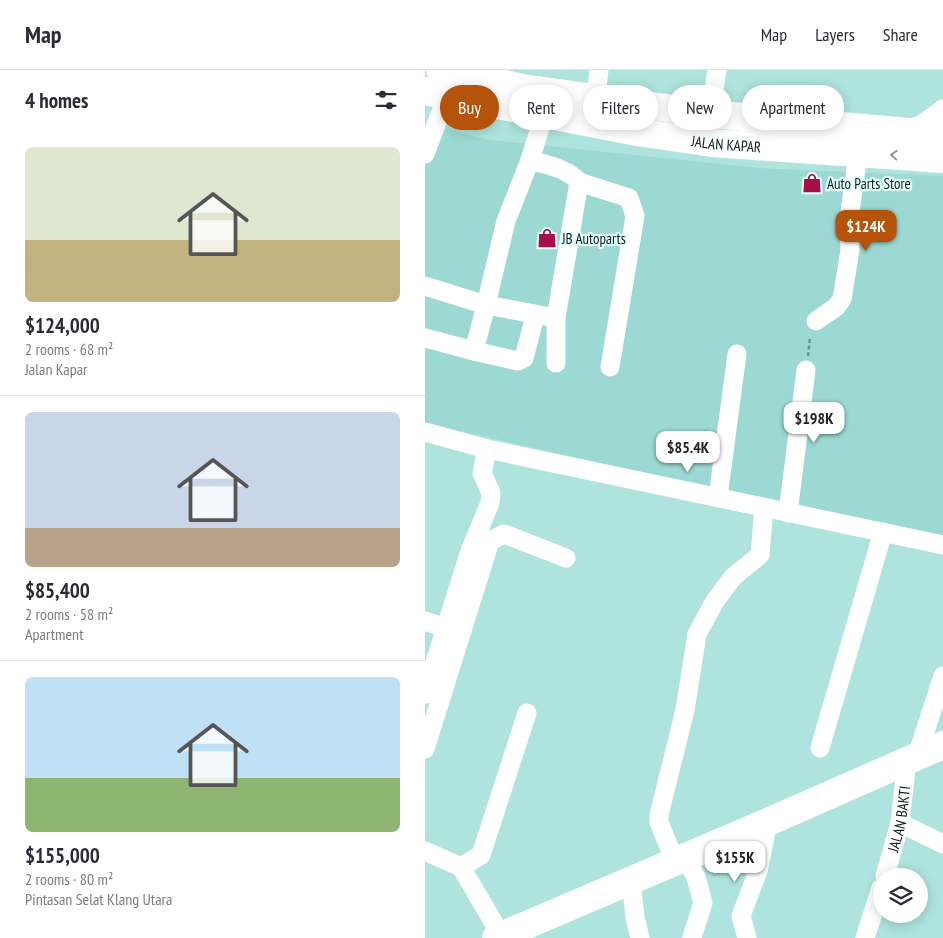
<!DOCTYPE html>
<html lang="en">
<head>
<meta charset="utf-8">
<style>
  body { margin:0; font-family:"PT Sans Narrow",sans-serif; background:#f2f2f3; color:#2b2b33; height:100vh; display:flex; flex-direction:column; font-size:19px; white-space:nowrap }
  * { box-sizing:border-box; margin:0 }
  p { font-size:16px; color:#7c7c81 }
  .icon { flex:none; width:28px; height:28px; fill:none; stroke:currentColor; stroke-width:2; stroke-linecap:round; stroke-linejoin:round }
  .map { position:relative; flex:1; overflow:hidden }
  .sheet { display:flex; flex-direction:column; background:#fff; width:425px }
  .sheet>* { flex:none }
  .hud { position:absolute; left:15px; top:15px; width:428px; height:45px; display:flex; gap:10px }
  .controls { position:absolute; left:448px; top:798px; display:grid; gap:10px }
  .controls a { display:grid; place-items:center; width:55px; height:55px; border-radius:50%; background:#fff; box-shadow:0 2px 12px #0003; font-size:25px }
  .price { position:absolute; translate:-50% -42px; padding:0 11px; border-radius:10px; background:#fff; color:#222; font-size:16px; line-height:32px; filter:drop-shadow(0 1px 2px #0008) }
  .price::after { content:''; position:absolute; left:50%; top:30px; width:15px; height:11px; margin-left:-8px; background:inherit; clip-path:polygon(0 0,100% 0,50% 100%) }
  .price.selected { background:#b45309; color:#fff }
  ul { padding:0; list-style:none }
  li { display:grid; align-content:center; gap:10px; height:265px; padding:0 25px }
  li+li { border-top:1px solid #e1e1e2 }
  li span { display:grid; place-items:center; height:155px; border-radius:8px; color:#555 }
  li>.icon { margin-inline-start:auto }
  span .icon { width:90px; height:90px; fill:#fffc; stroke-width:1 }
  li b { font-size:21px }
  h2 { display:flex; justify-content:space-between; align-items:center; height:60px; padding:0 25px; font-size:21px }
  .tag { padding:0 18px; border-radius:22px; background:#fff; box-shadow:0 2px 12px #0003; font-size:18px; line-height:45px }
  .tag.selected { background:#b45309; color:#fff }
  header { display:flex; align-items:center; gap:30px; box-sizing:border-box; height:70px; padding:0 25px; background:#fff; border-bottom:1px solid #e1e1e2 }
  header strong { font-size:24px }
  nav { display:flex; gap:28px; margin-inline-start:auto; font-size:18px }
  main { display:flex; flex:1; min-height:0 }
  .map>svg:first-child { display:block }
</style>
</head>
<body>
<header>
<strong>Map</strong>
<nav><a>Map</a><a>Layers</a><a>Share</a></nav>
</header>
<main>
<section class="sheet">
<h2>4 homes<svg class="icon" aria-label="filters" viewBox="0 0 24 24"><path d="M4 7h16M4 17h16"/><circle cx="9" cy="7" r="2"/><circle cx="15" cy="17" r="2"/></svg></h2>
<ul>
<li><span style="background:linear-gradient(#dfe7d0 60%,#c2b280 0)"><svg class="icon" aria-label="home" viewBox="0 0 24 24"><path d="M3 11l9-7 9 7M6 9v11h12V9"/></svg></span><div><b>$124,000</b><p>2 rooms · 68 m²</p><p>Jalan Kapar</p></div></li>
<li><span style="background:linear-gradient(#c9d6e8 75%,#b9a48a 0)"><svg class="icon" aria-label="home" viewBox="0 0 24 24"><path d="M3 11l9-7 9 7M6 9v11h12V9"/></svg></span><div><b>$85,400</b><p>2 rooms · 58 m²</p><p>Apartment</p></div></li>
<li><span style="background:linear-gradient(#bfe0f5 65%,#8fb573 0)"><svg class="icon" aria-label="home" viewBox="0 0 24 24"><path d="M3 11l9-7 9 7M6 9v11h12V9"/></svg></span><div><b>$155,000</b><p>2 rooms · 80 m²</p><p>Pintasan Selat Klang Utara</p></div></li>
</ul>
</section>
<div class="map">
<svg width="518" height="868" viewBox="0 0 518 868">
  <rect width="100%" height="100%" fill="#afe4de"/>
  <polygon fill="#9bd9d2" points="0,54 65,70 334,98 518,106 518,471 0,353"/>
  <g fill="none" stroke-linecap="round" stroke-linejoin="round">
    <polyline stroke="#6c948f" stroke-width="2.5" stroke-dasharray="4 2.5" stroke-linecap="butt" points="383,286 385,267"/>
    <g stroke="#fff" stroke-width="19">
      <polyline points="171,28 174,0"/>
      <polyline points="285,44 292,0"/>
      <polyline points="481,60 496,55 518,39"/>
      <polyline points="0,84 22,26"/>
      <polyline points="154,112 204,128 210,146 185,297"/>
      <polyline points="0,216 61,235 81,151 105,90 119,45"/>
      <polyline points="391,251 411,237 417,229 425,180 424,149 433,84"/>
      <path d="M0 268 49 281 61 235 131 248 154 112C142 98 122 95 105 90"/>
      <polyline points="49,281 93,291 99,288 110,246"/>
      <polyline points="131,293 131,248"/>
      <polyline points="0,362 62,379 518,475"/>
      <polyline points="293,427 312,284"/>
      <polyline points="363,443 381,300"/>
      <polyline points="0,551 20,558"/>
      <polyline points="0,624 45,481 65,433 66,423 57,403 62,379"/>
      <polyline points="395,678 458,462"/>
      <polyline points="0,679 65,471 79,464 141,488"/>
      <polyline points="492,686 518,606"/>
      <polyline points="475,753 518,774"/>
      <polyline points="0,781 36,797 76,865"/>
      <polyline points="260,788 271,807 278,833 267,867"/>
      <polyline points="250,792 234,752 234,745 260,640 272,564 290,531 308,507 335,485 339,437"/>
      <polyline points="36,797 56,785 102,643"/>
      <path id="s1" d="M460 806 475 753 482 690"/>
      <polyline points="206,810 210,847 215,868"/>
      <polyline points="322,868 316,846 333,801 343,752"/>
      <polyline points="440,868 456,818"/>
    </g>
    <g stroke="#fff" stroke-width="28">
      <polyline points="15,0 98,18 285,44 518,65"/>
      <path id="s2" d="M0 21 212 62 287 73 518 89"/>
      <polyline points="71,868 343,752 518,675"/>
    </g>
  </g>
  <defs><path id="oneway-chevron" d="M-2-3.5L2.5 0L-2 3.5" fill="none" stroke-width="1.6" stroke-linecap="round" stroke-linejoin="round" transform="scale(1.25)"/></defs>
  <use stroke="#919a99" href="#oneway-chevron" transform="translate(469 85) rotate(-177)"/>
  <defs>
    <symbol id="shop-bare" viewBox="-9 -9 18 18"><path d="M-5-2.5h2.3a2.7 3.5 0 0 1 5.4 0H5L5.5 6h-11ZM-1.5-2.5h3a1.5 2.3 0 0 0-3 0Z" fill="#a61048" stroke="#e5fffc" stroke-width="2.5" paint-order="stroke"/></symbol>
  </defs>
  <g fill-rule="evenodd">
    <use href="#shop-bare" x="373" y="99" width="28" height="28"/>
    <use href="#shop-bare" x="108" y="154" width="28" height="28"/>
  </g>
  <g text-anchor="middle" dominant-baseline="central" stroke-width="4.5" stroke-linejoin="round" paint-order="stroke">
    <g font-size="15" fill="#0a1f1d" stroke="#e5fffc">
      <text stroke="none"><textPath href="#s2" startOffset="306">JALAN KAPAR</textPath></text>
      <text stroke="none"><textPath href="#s1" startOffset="59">JALAN BAKTI</textPath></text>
    </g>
    <g font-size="15" fill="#0a1f1d" stroke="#e5fffc" text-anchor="start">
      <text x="402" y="113">Auto Parts Store</text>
      <text x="137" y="168">JB Autoparts</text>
    </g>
  </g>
</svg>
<div class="controls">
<a><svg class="icon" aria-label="layers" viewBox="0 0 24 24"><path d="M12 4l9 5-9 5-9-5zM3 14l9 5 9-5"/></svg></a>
</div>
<b class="price selected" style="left:441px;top:182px">$124K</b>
<b class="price" style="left:389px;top:374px">$198K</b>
<b class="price" style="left:263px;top:403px">$85.4K</b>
<b class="price" style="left:310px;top:813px">$155K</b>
<div class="hud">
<a class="tag selected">Buy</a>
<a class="tag">Rent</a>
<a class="tag">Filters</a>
<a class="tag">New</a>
<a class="tag">Apartment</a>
</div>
</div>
</main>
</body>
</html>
